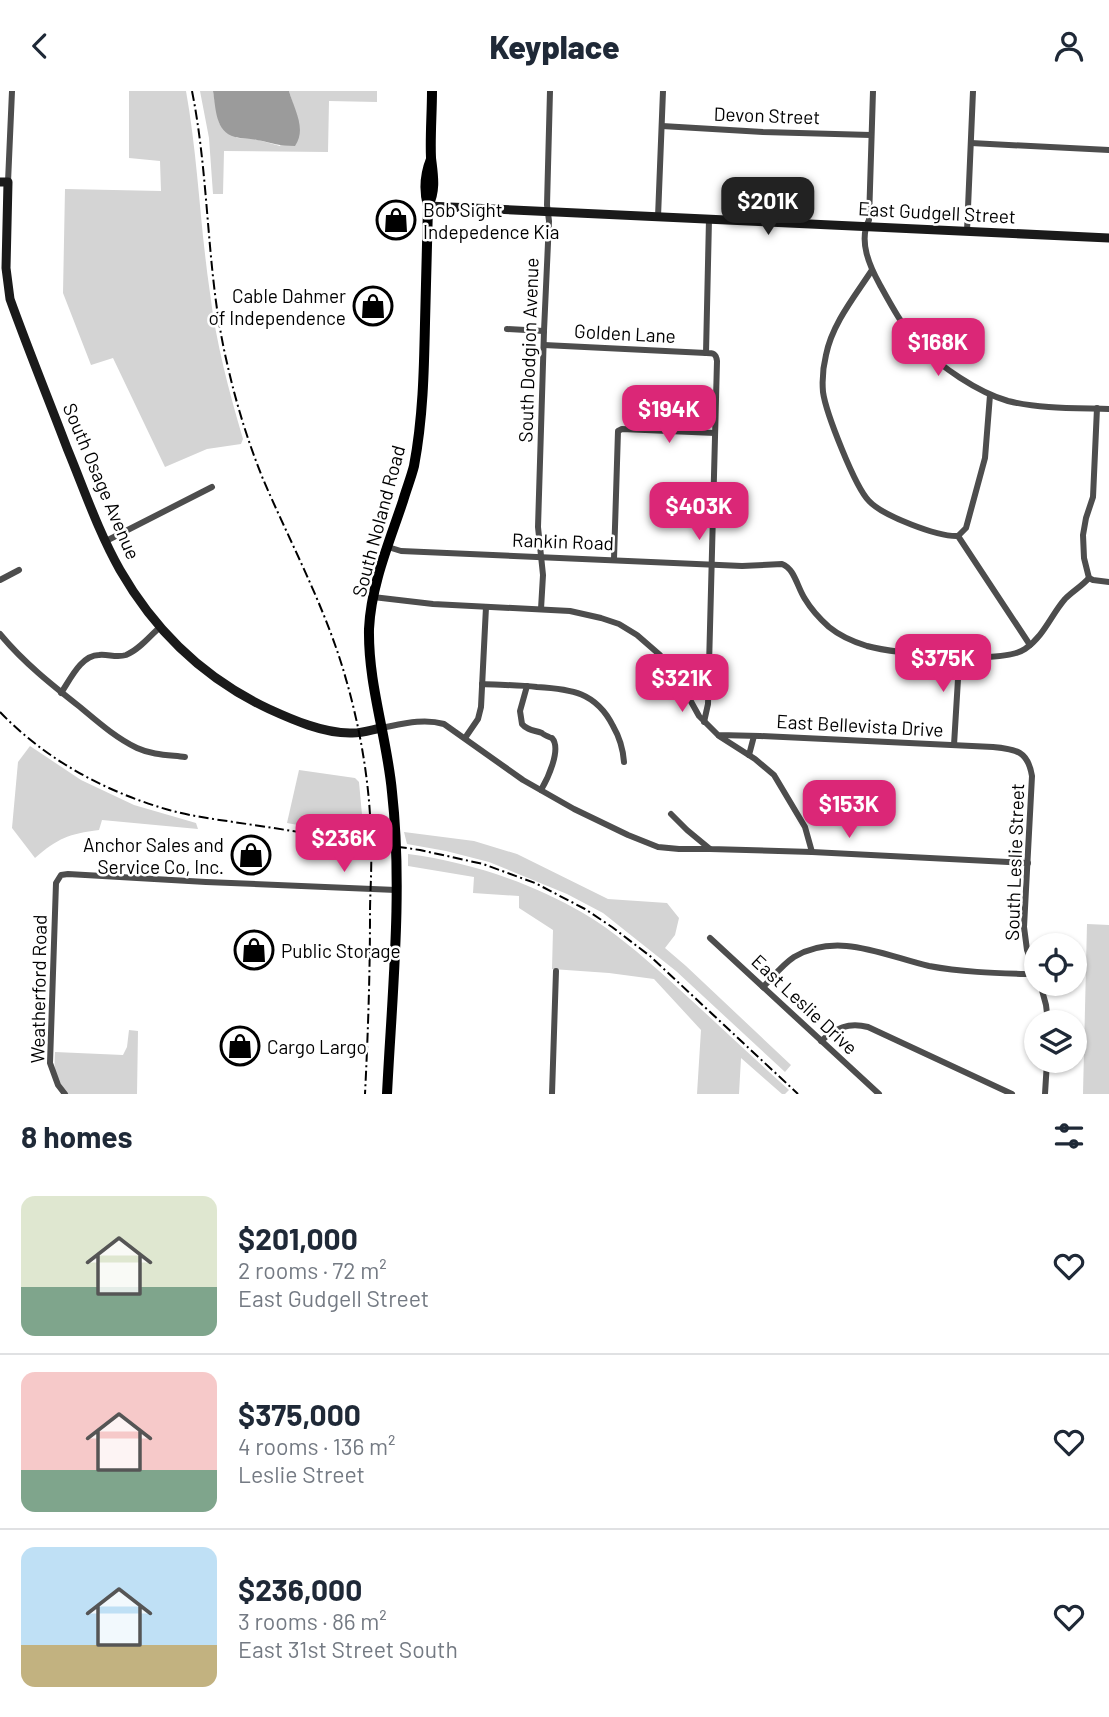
<!DOCTYPE html>
<html lang="en">
<head>
<meta charset="utf-8">
<style>
  body { margin:0; font-family:Barlow,sans-serif; background:#f6f6f7; color:#1f2937; height:100vh; display:flex; flex-direction:column; font-size:26px; white-space:nowrap }
  * { box-sizing:border-box; margin:0 }
  p { font-size:23px; color:#747a83 }
  .icon { flex:none; width:38px; height:38px; fill:none; stroke:currentColor; stroke-width:2; stroke-linecap:round; stroke-linejoin:round }
  .map { position:relative; height:1003px; overflow:hidden }
  .sheet { display:flex; flex-direction:column; background:#fff; flex:1 }
  .sheet>* { flex:none }
  .fabs { position:absolute; left:1024px; top:842px; display:grid; gap:14px }
  .fabs a { display:grid; place-items:center; width:63px; height:63px; border-radius:50%; background:#fff; box-shadow:0 2px 5px #0004; font-size:35px }
  .price { position:absolute; translate:-50% -60px; padding:0 16px; border-radius:14px; background:#db2777; color:#fff; font-size:23px; line-height:46px; filter:drop-shadow(0 2px 4px #0008) }
  .price::after { content:''; position:absolute; left:50%; top:42px; width:21px; height:16px; margin-left:-10px; background:inherit; clip-path:polygon(0 0,100% 0,50% 100%) }
  .price.active { background:#222; color:#fff }
  ul { padding:0; list-style:none }
  li { display:flex; align-items:center; gap:21px; height:175px; padding:0 21px }
  li+li { border-top:2px solid #e0e1e3 }
  li span { display:grid; place-items:center; flex:none; width:196px; height:140px; border-radius:14px; color:#555 }
  li>.icon { margin-inline-start:auto }
  span .icon { width:84px; height:84px; fill:#fffc; stroke-width:1 }
  li b { font-size:30px }
  h2 { display:flex; justify-content:space-between; align-items:center; height:84px; padding:0 21px; font-size:30px }
  header { display:flex; justify-content:space-between; align-items:center; height:91px; padding:0 21px; background:#fff; font-size:32px; font-weight:800 }
  .map>svg:first-child { display:block }
</style>
</head>
<body>
<header><svg class="icon" aria-label="back" viewBox="0 0 24 24"><path d="M15 5l-7 7 7 7"/></svg>Keyplace<svg class="icon" aria-label="person" viewBox="0 0 24 24"><circle cx="12" cy="8" r="4"/><path d="M4 21q1-7 8-7t8 7"/></svg></header>
<div class="map">
<svg width="1109" height="1003" viewBox="0 0 1109 1003">
  <rect width="100%" height="100%" fill="#fff"/>
  <g fill="#d4d4d4">
    <path d="M129 0H186C198 67 200 135 210 202 216 252 229 300 243 348L241 353 207 358 165 376 113 267 91 274 63 202 65 98 161 100 160 70 129 67Z"/>
    <polygon points="200,0 213,0 219,32 237,47 255,48 280,55 293,13 289,0 377,0 377,11 329,10 328,61 224,60 223,103 213,103 209,47"/>
    <path d="M30 655 81 689 134 714 196 732 198 738 102 729 99 739C69 743 58 747 35 767L12 737 18 671Z"/>
    <polygon points="299,679 355,687 359,691 364,746 287,732"/>
    <polygon points="404,741 474,750 517,763 608,808 667,812 679,827 675,844 665,857 686,875 791,974 785,981 676,880 603,822 567,803 489,771 446,760 407,753"/>
    <path d="M408 763C469 771 530 791 583 822 614 840 641 864 667 887 708 924 748 962 789 999L785 1003H782L741 967 739 1003H697L701 939 654 888 609 882 552 878 553 839 519 817V805L473 802 474 786 408 775Z"/>
    <polygon points="1087,833 1109,834 1109,1003 1083,1003"/>
    <path d="M129 939 138 940 137 1003H65C54 988 54 980 55 961L123 964 127 956Z"/>
  </g>
  <path fill="#9b9b9b" d="M213 0H289C294 18 307 38 295 55 279 55 273 52 257 49 250 47 242 48 235 46 215 41 216 17 213 0Z"/>
  <g fill="none" stroke-linecap="round" stroke-linejoin="round">
    <g stroke="#4d4d4d" stroke-width="6">
      <path d="M873 0 869 129C858 150 870 176 880 194 891 214 903 236 918 253 941 276 977 301 1008 310 1040 318 1076 317 1109 318"/>
      <polyline points="662,35 763,41 871,44"/>
      <polyline points="971,52 1109,59"/>
      <polyline points="8,91 12,0"/>
      <polyline points="658,126 663,0"/>
      <polyline points="967,140 973,0"/>
      <path d="M872 179C855 205 832 233 826 264 823 276 822 289 823 301 826 322 855 396 869 410 883 425 938 446 958 445L1030 554"/>
      <polyline points="507,238 544,240"/>
      <path d="M544 254 706 262C713 262 716 262 717 270L708 613 704 631"/>
      <polyline points="706,262 709,128"/>
      <polyline points="958,445 966,437 985,367 990,304"/>
      <polyline points="106,450 212,396"/>
      <path d="M388 456 401 460 742 475 782 473C795 478 797 496 805 508 811 518 820 528 829 536 840 545 854 551 867 555 896 563 1002 574 1025 558 1044 545 1051 524 1065 508 1073 500 1082 495 1089 487"/>
      <polyline points="614,468 618,340 622,338 715,342"/>
      <polyline points="1089,487 1084,467 1083,444 1086,427 1093,406 1097,317"/>
      <polyline points="1089,487 1093,489 1109,491"/>
      <polyline points="0,489 19,479"/>
      <path d="M373 506 433 513 570 520 601 527 619 533 637 544 660 564 679 589 699 625 718 644 760 645 993 656C1016 658 1028 660 1032 685L1024 836 1027 859 1036 883"/>
      <polyline points="541,518 543,484 538,436 544,240 549,130 547,114 550,0"/>
      <path d="M0 543C23 571 52 594 80 616 98 631 116 647 137 657 152 664 169 664 185 666"/>
      <polyline points="679,589 692,587 708,580"/>
      <path d="M482 593C500 594 518 594 537 596 571 598 596 601 613 635 620 647 623 657 624 671"/>
      <path d="M527 595 520 620 522 633C528 640 534 639 542 642 542 643 551 647 552 647 562 658 547 689 541 699"/>
      <path d="M61 602C70 589 81 564 99 564 108 563 117 567 126 564 139 559 150 545 160 536"/>
      <path d="M381 637C402 633 423 627 444 633L523 689 574 718 628 744 658 756 679 758H710"/>
      <polyline points="719,645 755,668 774,684 805,736 812,761"/>
      <polyline points="465,647 478,628 481,616 486,516"/>
      <polyline points="954,654 958,588 963,577 971,566"/>
      <polyline points="749,664 754,645"/>
      <polyline points="671,723 687,739 710,758 812,761 1028,772"/>
      <polyline points="710,847 879,1003"/>
      <polyline points="1040,892 1046,914 1048,931"/>
      <path d="M763 896C773 886 782 874 794 866 838 840 885 865 929 875 961 881 993 882 1025 883L1035 881"/>
      <path d="M821 950C836 937 848 931 868 936L1012 1003"/>
      <polyline points="65,1003 58,994 50,972 56,792 61,784 68,783 206,791 396,799"/>
      <polyline points="552,1003 556,880"/>
      <polyline points="1045,1003 1047,970"/>
    </g>
    <g stroke="#1a1a1a" stroke-width="9">
      <path d="M0 91H8L6 177 10 208C28 258 48 307 67 357 84 398 98 440 120 479 155 540 205 588 269 618 293 629 323 642 350 642 360 643 371 639 381 637"/>
      <polyline points="428,115 1109,147"/>
    </g>
    <g stroke="#000" stroke-width="10">
      <path d="M428 115C436 99 433 84 431 67 430 45 432 22 432 0"/>
      <path d="M387 1003C392 904 403 799 392 701 387 646 368 594 369 538 371 494 389 452 403 410 406 399 411 387 414 375 423 327 424 280 425 232 426 193 427 154 428 115 424 100 425 83 431 68"/>
    </g>
    <g stroke="#000" stroke-width="2" stroke-dasharray="10 3.5 2 3.5" stroke-linecap="butt">
      <path d="M192 0C210 90 206 183 227 272 236 312 248 351 263 388 290 451 323 512 343 578 360 634 371 696 371 755 372 778 370 801 370 823 370 883 368 943 365 1003"/>
      <path d="M0 621C46 669 106 701 169 719 194 726 221 729 247 733 288 739 328 746 368 752"/>
      <polyline points="378,753 420,759 483,773 535,792 585,818 612,836 650,865 798,1003"/>
    </g>
  </g>
  <defs>
    <symbol id="shop-ring" viewBox="-11 -11 22 22"><circle r="9.5" fill="#fff" stroke="#000" stroke-width="1.5"/><path d="M-5-2.5h2.3a2.7 3.5 0 0 1 5.4 0H5L5.5 6h-11ZM-1.5-2.5h3a1.5 2.3 0 0 0-3 0Z" fill="#000"/></symbol>
  </defs>
  <g fill-rule="evenodd">
    <use href="#shop-ring" x="374" y="107" width="44" height="44"/>
    <use href="#shop-ring" x="351" y="193" width="44" height="44"/>
    <use href="#shop-ring" x="229" y="742" width="44" height="44"/>
    <use href="#shop-ring" x="232" y="837" width="44" height="44"/>
    <use href="#shop-ring" x="218" y="933" width="44" height="44"/>
  </g>
  <g text-anchor="middle" dominant-baseline="central" stroke-width="5" stroke-linejoin="round" paint-order="stroke">
    <g font-size="19" fill="#000" stroke="#fff">
      <text transform="translate(767 24) rotate(2)">Devon Street</text>
      <text transform="translate(937 121) rotate(3)">East Gudgell Street</text>
      <text transform="translate(625 242) rotate(3)">Golden Lane</text>
      <text transform="translate(528 259) rotate(-88)">South Dodgion Avenue</text>
      <text transform="translate(102 390) rotate(67)">South Osage Avenue</text>
      <text transform="translate(378 430) rotate(-75)">South Noland Road</text>
      <text transform="translate(563 450) rotate(2)">Rankin Road</text>
      <text transform="translate(860 634) rotate(3)">East Bellevista Drive</text>
      <text transform="translate(1014 771) rotate(-88)">South Leslie Street</text>
      <text transform="translate(38 898) rotate(-89)">Weatherford Road</text>
      <text transform="translate(805 913) rotate(43)">East Leslie Drive</text>
    </g>
    <g font-size="19" fill="#000" stroke="#fff" text-anchor="start">
      <text x="423" y="118">Bob Sight<tspan x="423" dy="22">Indepedence Kia</tspan></text>
      <text x="346" y="204" text-anchor="end">Cable Dahmer<tspan x="346" dy="22">of Independence</tspan></text>
      <text x="224" y="753" text-anchor="end">Anchor Sales and<tspan x="224" dy="22">Service Co, Inc.</tspan></text>
      <text x="281" y="859">Public Storage</text>
      <text x="267" y="955">Cargo Largo</text>
    </g>
  </g>
</svg>
<div class="fabs">
<a><svg class="icon" aria-label="locate" viewBox="0 0 24 24"><circle cx="12" cy="12" r="6"/><path d="M12 2v4M12 18v4M2 12h4M18 12h4"/></svg></a>
<a><svg class="icon" aria-label="layers" viewBox="0 0 24 24"><path d="M12 4l9 5-9 5-9-5zM3 14l9 5 9-5"/></svg></a>
</div>
<b class="price active" style="left:768px;top:146px">$201K</b>
<b class="price" style="left:938px;top:287px">$168K</b>
<b class="price" style="left:669px;top:354px">$194K</b>
<b class="price" style="left:699px;top:451px">$403K</b>
<b class="price" style="left:943px;top:603px">$375K</b>
<b class="price" style="left:682px;top:623px">$321K</b>
<b class="price" style="left:849px;top:749px">$153K</b>
<b class="price" style="left:344px;top:783px">$236K</b>
</div>
<section class="sheet">
<h2>8 homes<svg class="icon" aria-label="filters" viewBox="0 0 24 24"><path d="M4 7h16M4 17h16"/><circle cx="9" cy="7" r="2"/><circle cx="15" cy="17" r="2"/></svg></h2>
<ul>
<li><span style="background:linear-gradient(#dfe7d0 65%,#7fa58c 0)"><svg class="icon" aria-label="home" viewBox="0 0 24 24"><path d="M3 11l9-7 9 7M6 9v11h12V9"/></svg></span><div><b>$201,000</b><p>2 rooms · 72 m²</p><p>East Gudgell Street</p></div><svg class="icon" aria-label="heart" viewBox="0 0 24 24"><path d="M12 20l-8-8c-3-5 5-10 8-4 3-6 11-1 8 4z"/></svg></li>
<li><span style="background:linear-gradient(#f6c9c9 70%,#7fa58c 0)"><svg class="icon" aria-label="home" viewBox="0 0 24 24"><path d="M3 11l9-7 9 7M6 9v11h12V9"/></svg></span><div><b>$375,000</b><p>4 rooms · 136 m²</p><p>Leslie Street</p></div><svg class="icon" aria-label="heart" viewBox="0 0 24 24"><path d="M12 20l-8-8c-3-5 5-10 8-4 3-6 11-1 8 4z"/></svg></li>
<li><span style="background:linear-gradient(#bfe0f5 70%,#c2b280 0)"><svg class="icon" aria-label="home" viewBox="0 0 24 24"><path d="M3 11l9-7 9 7M6 9v11h12V9"/></svg></span><div><b>$236,000</b><p>3 rooms · 86 m²</p><p>East 31st Street South</p></div><svg class="icon" aria-label="heart" viewBox="0 0 24 24"><path d="M12 20l-8-8c-3-5 5-10 8-4 3-6 11-1 8 4z"/></svg></li>
</ul>
</section>
</body>
</html>
